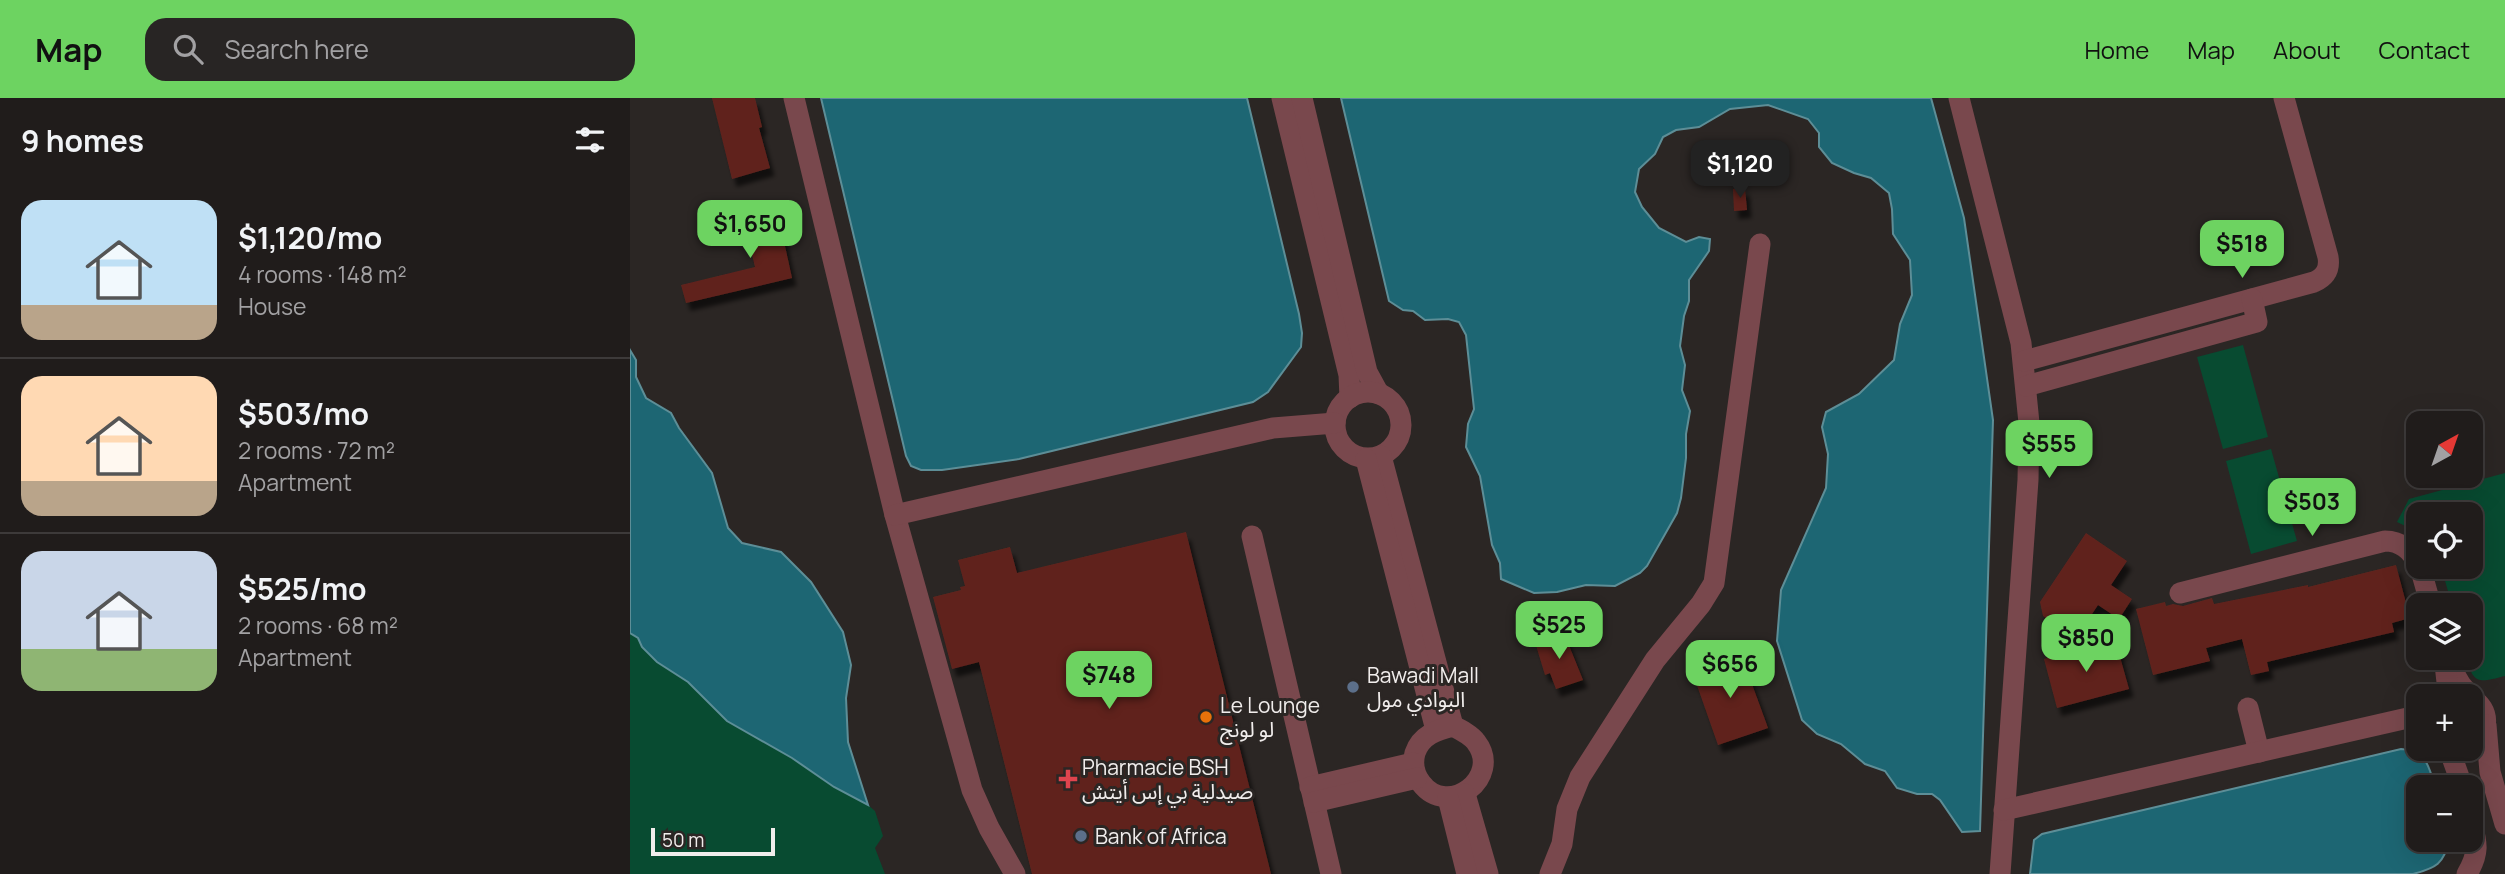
<!DOCTYPE html>
<html lang="en">
<head>
<meta charset="utf-8">
<style>
  body { margin:0; font-family:Manrope,"Noto Sans Arabic",sans-serif; background:#282524; color:#f1f3f6; height:100vh; display:flex; flex-direction:column; font-size:26px; white-space:nowrap }
  * { box-sizing:border-box; margin:0 }
  p { font-size:23px; color:#a2a1a3 }
  .icon { flex:none; width:38px; height:38px; fill:none; stroke:currentColor; stroke-width:2; stroke-linecap:round; stroke-linejoin:round }
  .map { position:relative; flex:1; overflow:hidden }
  .side { display:flex; flex-direction:column; background:#201c1b; width:630px }
  .side>* { flex:none }
  .needle { width:46px; rotate:40deg }
  .controls { position:absolute; left:1776px; top:313px; display:grid; gap:14px }
  .controls a { display:grid; place-items:center; width:77px; height:77px; border-radius:14px; background:#201c1b; box-shadow:0 7px 28px #0002,0 0 0 2px #3d3a3a; font-size:35px }
  .scale { position:absolute; left:21px; bottom:18px; width:124px; box-sizing:border-box; padding-left:7px; border:4px solid #f1edec; border-top:0; font-size:19px; line-height:24px; white-space:nowrap; color:#f1edec; -webkit-text-stroke:5px #2b2624; paint-order:stroke }
  .price { position:absolute; translate:-50% -60px; padding:0 16px; border-radius:14px; background:#6dd361; color:#111; font-size:23px; line-height:46px; filter:drop-shadow(0 2px 4px #0008) }
  .price::after { content:''; position:absolute; left:50%; top:42px; width:21px; height:16px; margin-left:-10px; background:inherit; clip-path:polygon(0 0,100% 0,50% 100%) }
  .price.on { background:#222; color:#fff }
  ul { padding:0; list-style:none }
  li { display:flex; align-items:center; gap:21px; height:175px; padding:0 21px }
  li+li { border-top:2px solid #3d3a3a }
  li span { display:grid; place-items:center; flex:none; width:196px; height:140px; border-radius:21px; color:#555 }
  li>.icon { margin-inline-start:auto }
  span .icon { width:84px; height:84px; fill:#fffc; stroke-width:1 }
  li b { font-size:30px }
  h2 { display:flex; justify-content:space-between; align-items:center; height:84px; padding:0 21px; font-size:30px }
  header { display:flex; align-items:center; gap:42px; box-sizing:border-box; height:98px; padding:0 35px; background:#6dd361; color:#111 }
  header strong { font-size:33px }
  nav { display:flex; gap:38px; margin-inline-start:auto; font-size:24px }
  .search { width:490px; height:63px; background:#282524; display:flex; align-items:center; gap:18px; box-sizing:border-box; padding:0 24px; border-radius:21px; color:#a2a1a3; font-size:26px }
  main { display:flex; flex:1; min-height:0 }
  .map>svg:first-child { display:block }
</style>
</head>
<body>
<header>
<strong>Map</strong>
<div class="search"><svg class="icon" aria-label="search" viewBox="0 0 24 24"><circle cx="10" cy="10" r="6"/><path d="M15 15l6 6"/></svg>Search here</div>
<nav><a>Home</a><a>Map</a><a>About</a><a>Contact</a></nav>
</header>
<main>
<section class="side">
<h2>9 homes<svg class="icon" aria-label="filters" viewBox="0 0 24 24"><path d="M4 7h16M4 17h16"/><circle cx="9" cy="7" r="2"/><circle cx="15" cy="17" r="2"/></svg></h2>
<ul>
<li><span style="background:linear-gradient(#bfe0f5 75%,#b9a48a 0)"><svg class="icon" aria-label="home" viewBox="0 0 24 24"><path d="M3 11l9-7 9 7M6 9v11h12V9"/></svg></span><div><b>$1,120/mo</b><p>4 rooms · 148 m²</p><p>House</p></div></li>
<li><span style="background:linear-gradient(#ffd9b3 75%,#b9a48a 0)"><svg class="icon" aria-label="home" viewBox="0 0 24 24"><path d="M3 11l9-7 9 7M6 9v11h12V9"/></svg></span><div><b>$503/mo</b><p>2 rooms · 72 m²</p><p>Apartment</p></div></li>
<li><span style="background:linear-gradient(#c9d6e8 70%,#8fb573 0)"><svg class="icon" aria-label="home" viewBox="0 0 24 24"><path d="M3 11l9-7 9 7M6 9v11h12V9"/></svg></span><div><b>$525/mo</b><p>2 rooms · 68 m²</p><p>Apartment</p></div></li>
</ul>
</section>
<div class="map">
<svg width="1875" height="776" viewBox="0 0 1875 776">
  <defs>
    <filter id="shadow"><feDropShadow dx="4.5" dy="8" stdDeviation="2" flood-color="#0009"/></filter>
  </defs>
  <rect width="100%" height="100%" fill="#2b2624"/>
  <g fill="#084b31">
    <polygon points="1613,247 1638,339 1593,351 1567,259"/>
    <polygon points="1641,351 1667,443 1621,456 1596,363"/>
    <path d="M1875 375V578C1850 584 1844 588 1836 560H1841V508L1822 507 1811 469H1841V416H1788V434L1767 424 1779 401Z"/>
    <polygon points="0,535 8,540 12,549 27,564 58,584 97,623 162,660 204,689 238,707 245,713 253,738 245,750 255,776 0,776"/>
  </g>
  <g fill="#1d6673" stroke="#5d8e97" stroke-width="2">
    <polygon points="191,0 617,0 669,216 672,235 671,249 638,294 623,304 389,361 312,372 291,372 281,368 276,358"/>
    <polygon points="711,0 1301,0 1334,120 1363,322 1350,733 1332,734 1310,702 1302,696 1287,696 1267,690 1255,673 1235,666 1211,646 1187,636 1172,622 1147,543 1151,492 1196,390 1198,356 1192,329 1196,314 1229,296 1264,262 1270,226 1282,197 1280,162 1263,136 1262,111 1259,95 1241,80 1224,75 1202,65 1189,49 1189,35 1178,21 1138,7 1100,11 1069,29 1046,32 1033,39 1025,56 1009,71 1005,94 1012,109 1029,130 1056,144 1069,139 1080,141 1079,153 1059,182 1059,203 1054,218 1050,248 1055,267 1052,292 1060,313 1056,336 1056,360 1051,400 1047,415 1017,468 1010,475 985,488 956,487 927,494 904,495 871,481 870,465 862,447 850,378 836,349 838,326 844,311 836,237 829,224 818,221 795,222 783,213 773,212 759,203"/>
    <polygon points="0,252 6,262 6,279 16,300 41,315 49,330 82,375 98,430 112,445 151,454 181,484 213,534 221,567 216,600 218,644 238,707 204,689 162,660 97,623 58,584 27,564 12,549 8,540 0,535"/>
    <path d="M1771 651C1796 652 1799 668 1805 689L1788 690V742H1819C1814 766 1806 770 1783 776H1400L1404 742 1412 736Z"/>
  </g>
  <g fill="#61241d" filter="url(#shadow)">
    <polygon points="82,0 125,0 132,29 129,30 140,70 102,81"/>
    <polygon points="1115,90 1117,112 1104,113 1103,91"/>
    <polygon points="146,107 162,180 56,205 51,187 125,169 112,115"/>
    <polygon points="556,434 641,776 402,776 349,564 322,571 303,499 331,492 330,489 335,488 328,462 380,449 387,475"/>
    <polygon points="1456,435 1497,463 1481,487 1502,501 1489,521 1468,507 1446,540 1413,518 1410,504"/>
    <polygon points="1766,467 1780,520 1762,525 1764,534 1637,564 1639,573 1621,577 1612,541 1576,550 1580,563 1523,577 1506,511 1535,504 1536,508 1543,506 1553,508 1582,500 1584,506 1678,487 1678,489"/>
    <polygon points="934,535 953,582 926,591 920,575 915,577 905,544"/>
    <polygon points="1485,541 1499,591 1427,610 1414,561"/>
    <polygon points="1111,556 1138,630 1088,647 1062,573"/>
  </g>
  <g fill="none" stroke-linecap="round" stroke-linejoin="round">
    <g stroke="#79484d" stroke-width="21">
      <polyline points="164,0 265,417 342,692 359,730 385,776"/>
      <polyline points="652,0 719,277 720,300"/>
      <polyline points="672,0 737,274 749,296"/>
      <polyline points="1329,0 1391,245 1399,325 1398,382 1370,776"/>
      <path d="M1394 263 1684 184C1695 179 1700 171 1698 159L1654 0"/>
      <polyline points="1396,288 1627,224 1622,201"/>
      <circle cx="738" cy="327" r="33"/>
      <polyline points="751,358 823,628"/>
      <polyline points="736,361 806,632"/>
      <polyline points="265,417 643,330 705,325"/>
      <polyline points="622,438 701,776"/>
      <polyline points="1790,469 1801,508"/>
      <path d="M1550 495 1755 443C1771 443 1782 453 1788 466"/>
      <polyline points="1815,560 1831,587 1840,598"/>
      <polyline points="1815,566 1818,593 1816,598"/>
      <path d="M1841 600C1860 612 1861 634 1841 646"/>
      <polyline points="1618,610 1629,654"/>
      <polyline points="1856,627 1860,674 1875,726"/>
      <path d="M823 628C831 632 841 637 846 644 873 679 818 721 791 685 784 676 782 666 785 655 791 637 807 632 823 628Z"/>
      <polyline points="1819,651 1833,690"/>
      <polyline points="680,689 783,665"/>
      <polyline points="835,696 858,776"/>
      <polyline points="818,700 837,776"/>
      <polyline points="684,704 787,680"/>
      <polyline points="1374,712 1782,619"/>
      <polyline points="920,776 932,746 937,711 950,679 1025,562 1071,506 1084,485 1130,146"/>
      <path d="M1837 776C1850 754 1847 745 1841 721"/>
    </g>
  </g>
  <g fill="#5c6f8a" stroke="#2b2624" stroke-width="2.5">
    <circle cx="723" cy="589" r="7"/>
    <circle cx="451" cy="738" r="7"/>
  </g>
  <circle fill="#e8710a" stroke="#2b2624" stroke-width="2.5" cx="576" cy="619" r="7"/>
  <path fill="#e0444e" stroke="#2b2624" stroke-width="2.5" d="M434.5 670.5h7v7h7v7h-7v7h-7v-7h-7v-7h7z"/>
  <g text-anchor="middle" dominant-baseline="central" stroke-width="6" stroke-linejoin="round" paint-order="stroke">
    <g font-size="21" fill="#f1edec" stroke="#2b2624" text-anchor="start">
      <text x="737" y="577">Bawadi Mall<tspan x="737" dy="24">البوادي مول</tspan></text>
      <text x="590" y="607">Le Lounge<tspan x="590" dy="24">لو لونج</tspan></text>
      <text x="452" y="669">Pharmacie BSH<tspan x="452" dy="24">صيدلية بي إس أيتش</tspan></text>
      <text x="465" y="738">Bank of Africa</text>
    </g>
  </g>
</svg>
<div class="controls">
<a><svg class="needle" viewBox="-14 -14 28 28"><path d="M0-13l5 13h-10z" fill="#e53935"/><path d="M0 13l5-13h-10z" fill="#a2a1a3"/></svg></a>
<a><svg class="icon" aria-label="locate" viewBox="0 0 24 24"><circle cx="12" cy="12" r="6"/><path d="M12 2v4M12 18v4M2 12h4M18 12h4"/></svg></a>
<a><svg class="icon" aria-label="layers" viewBox="0 0 24 24"><path d="M12 4l9 5-9 5-9-5zM3 14l9 5 9-5"/></svg></a>
<a>+</a>
<a>−</a>
</div>
<div class="scale">50 m</div>
<b class="price on" style="left:1110px;top:102px">$1,120</b>
<b class="price" style="left:120px;top:162px">$1,650</b>
<b class="price" style="left:1612px;top:182px">$518</b>
<b class="price" style="left:1419px;top:382px">$555</b>
<b class="price" style="left:1682px;top:440px">$503</b>
<b class="price" style="left:929px;top:563px">$525</b>
<b class="price" style="left:1456px;top:576px">$850</b>
<b class="price" style="left:1100px;top:602px">$656</b>
<b class="price" style="left:479px;top:613px">$748</b>
</div>
</main>
</body>
</html>
